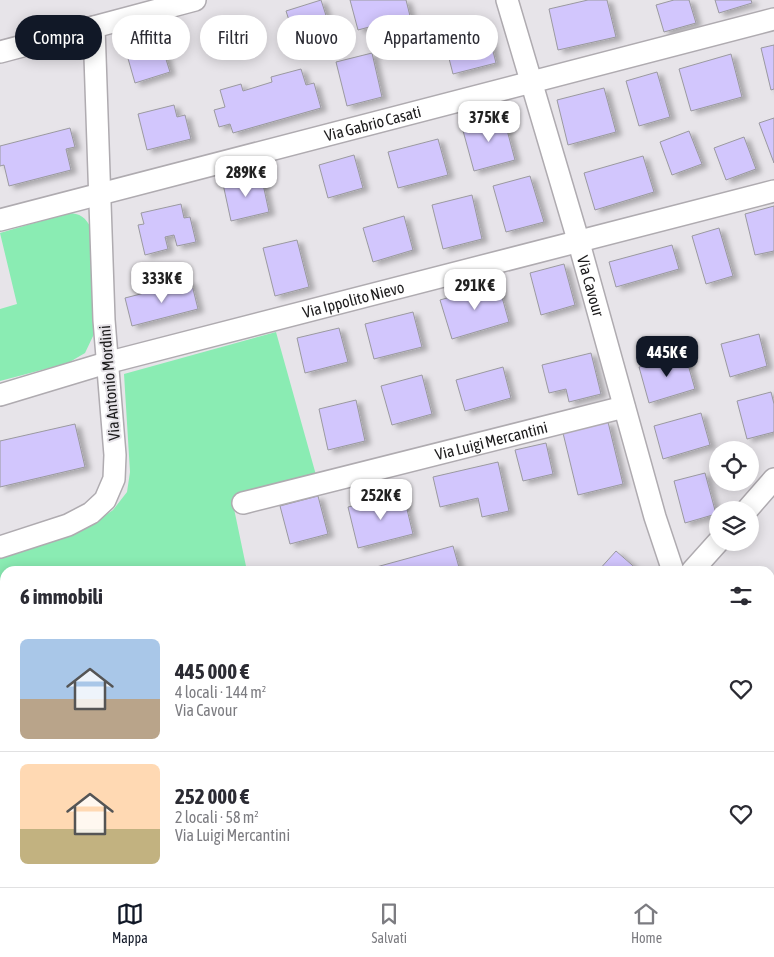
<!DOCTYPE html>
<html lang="it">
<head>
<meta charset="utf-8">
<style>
  body { margin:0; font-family:"Asap Condensed",sans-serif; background:#f7f7f7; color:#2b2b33; height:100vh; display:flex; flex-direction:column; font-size:19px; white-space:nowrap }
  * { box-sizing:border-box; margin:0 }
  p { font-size:16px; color:#7c7c81 }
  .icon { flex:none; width:28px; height:28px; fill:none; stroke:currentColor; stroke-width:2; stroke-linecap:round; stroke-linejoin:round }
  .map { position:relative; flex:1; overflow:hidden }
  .side { position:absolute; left:0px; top:566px; width:775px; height:321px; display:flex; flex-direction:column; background:#fff; border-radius:15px 15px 0 0; box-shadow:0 2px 12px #0003 }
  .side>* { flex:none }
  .top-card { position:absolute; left:15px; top:15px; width:500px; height:45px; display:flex; gap:10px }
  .controls { position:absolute; left:709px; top:441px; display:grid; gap:10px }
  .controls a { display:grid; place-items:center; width:50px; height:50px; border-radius:50%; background:#fff; box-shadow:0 2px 12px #0003; font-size:25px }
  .price { position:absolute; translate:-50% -42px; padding:0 11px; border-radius:10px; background:#fff; color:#222; font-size:16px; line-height:32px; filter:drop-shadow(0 1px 2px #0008) }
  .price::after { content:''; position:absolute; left:50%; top:30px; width:15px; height:11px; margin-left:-8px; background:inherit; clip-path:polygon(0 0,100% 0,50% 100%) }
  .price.selected { background:#111827; color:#fff }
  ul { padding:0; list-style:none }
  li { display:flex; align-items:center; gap:15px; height:125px; padding:0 20px }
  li+li { border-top:1px solid #e1e1e2 }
  li span { display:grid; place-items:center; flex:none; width:140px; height:100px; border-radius:8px; color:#555 }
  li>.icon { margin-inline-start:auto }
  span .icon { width:60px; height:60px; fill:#fffc; stroke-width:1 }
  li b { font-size:21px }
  h2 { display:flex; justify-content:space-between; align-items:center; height:60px; padding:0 20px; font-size:21px }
  .tag { padding:0 18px; border-radius:22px; background:#fff; box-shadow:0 2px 12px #0003; font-size:18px; line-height:45px }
  .tag.selected { background:#111827; color:#fff }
  .tabs { display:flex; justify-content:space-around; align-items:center; height:70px; border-top:1px solid #e1e1e2; background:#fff; font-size:14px; color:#7c7c81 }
  .tabs a { display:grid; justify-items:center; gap:2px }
  .tabs .selected { color:#111827 }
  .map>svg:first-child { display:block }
</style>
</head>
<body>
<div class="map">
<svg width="774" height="887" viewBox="0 0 774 887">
  <defs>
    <filter id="shadow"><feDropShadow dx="5.5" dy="3" stdDeviation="2.5" flood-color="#0004"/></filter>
  </defs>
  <rect width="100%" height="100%" fill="#e7e4e9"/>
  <g fill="#8aecb3">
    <path d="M68 213C80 213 86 218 91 228L94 334 85 353 68 363 0 381V309L17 304 0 233Z"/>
    <polygon points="276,332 316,475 232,499 247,571 5,571 5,625 0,620 0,556 87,528 113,510 127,492 130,472 124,374"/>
    <polygon points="230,883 318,883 319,887 234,887"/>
  </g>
  <g fill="#d2c6fd" stroke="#9a999f" filter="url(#shadow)">
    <polygon points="321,0 330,28 295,39 286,11"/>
    <polygon points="350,0 406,0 410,16 358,30"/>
    <polygon points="588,0 607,0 616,37 558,50 549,9"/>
    <polygon points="674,0 689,0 696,23 664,32 656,5"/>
    <polygon points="715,0 751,0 752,3 719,13"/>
    <polygon points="485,20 496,63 453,74 442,31"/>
    <polygon points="159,37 170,72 135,83 125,48"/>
    <polygon points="774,45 774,89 771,90 761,48"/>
    <polygon points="372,53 382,97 347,106 336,62"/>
    <polygon points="731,54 742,97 691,111 679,69"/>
    <polygon points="301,69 306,85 314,83 321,108 233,133 230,124 219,127 214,110 225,107 220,90 241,84 243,91 272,82 271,77"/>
    <polygon points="657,72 670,117 639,126 626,81"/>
    <polygon points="604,88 616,132 568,145 557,100"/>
    <polygon points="174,105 177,117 185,115 191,139 147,150 138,114"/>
    <polygon points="503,115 515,160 474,171 462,127"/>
    <polygon points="774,118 774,163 759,123"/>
    <polygon points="70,128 75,147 66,149 71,170 9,186 4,165 0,166 0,146"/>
    <polygon points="689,131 702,164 672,175 660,142"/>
    <polygon points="744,137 756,169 726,180 714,148"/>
    <polygon points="438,139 448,175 398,188 388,152"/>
    <polygon points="354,155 363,188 328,198 319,165"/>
    <polygon points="643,156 654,192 595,210 584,173"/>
    <polygon points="261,175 269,212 231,221 223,184"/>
    <polygon points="530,176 544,222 506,232 493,186"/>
    <polygon points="472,195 482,239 443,249 432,205"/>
    <polygon points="181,204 184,218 190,217 196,242 177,246 174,235 165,237 168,249 145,255 138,225 144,224 141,213"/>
    <polygon points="774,206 774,251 755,255 745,214"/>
    <polygon points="404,216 413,250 373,262 363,228"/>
    <polygon points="719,228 733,276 706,284 692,236"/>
    <polygon points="297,240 309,287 275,296 263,248"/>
    <polygon points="672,245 679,269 616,287 609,262"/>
    <polygon points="564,264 575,305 541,315 530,273"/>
    <polygon points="191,281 198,309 132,326 125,298"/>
    <polygon points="498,283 509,322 452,339 440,300"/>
    <polygon points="413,312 422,347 374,359 365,324"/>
    <polygon points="339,328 348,362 305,373 297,338"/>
    <polygon points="759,334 767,366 730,377 721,344"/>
    <polygon points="591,353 601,394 569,402 566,389 549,393 542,365"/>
    <polygon points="685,354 695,389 649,403 639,367"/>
    <polygon points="503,367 511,398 465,411 456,380"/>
    <polygon points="422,375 432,414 392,425 381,386"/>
    <polygon points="771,392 774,404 774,432 747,439 737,401"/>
    <polygon points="356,400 365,441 328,450 319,409"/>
    <polygon points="701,413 710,445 663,459 654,426"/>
    <polygon points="608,422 623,484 578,495 563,433"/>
    <polygon points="75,424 85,467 0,487 0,441"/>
    <polygon points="546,443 553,474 523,481 515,450"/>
    <polygon points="498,462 509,511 482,517 478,498 440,507 433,477"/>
    <polygon points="705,473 716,514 685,523 674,481"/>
    <polygon points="403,493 413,534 358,548 348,507"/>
    <polygon points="318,496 328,534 290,544 280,506"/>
    <polygon points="453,546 460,571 369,571 369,569"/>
    <polygon points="616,551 639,571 598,571"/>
  </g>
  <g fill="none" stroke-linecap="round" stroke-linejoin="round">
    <defs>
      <g id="minor">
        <path id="s1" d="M507 0 579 243 655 517 673 571"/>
        <polyline points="0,52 195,0"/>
        <path id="s2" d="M0 220 774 19"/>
        <path id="s3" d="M0 395 106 363 774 191"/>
        <path id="s4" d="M243 503 624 407"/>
        <polyline points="747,510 774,479"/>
        <polyline points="0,547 68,525 91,513 105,500 114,479 115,455 104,320 94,27"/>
        <polyline points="692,571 718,542"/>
        <polyline points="327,882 328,887"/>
        <polyline points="447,887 450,882"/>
      </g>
    </defs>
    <use href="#minor" stroke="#afabb0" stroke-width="24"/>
    <use href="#minor" stroke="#fff" stroke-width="21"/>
  </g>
  <g text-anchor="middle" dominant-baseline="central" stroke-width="4" stroke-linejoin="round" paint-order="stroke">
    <g font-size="16" fill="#1d1c1d" stroke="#e7e4e9">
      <text stroke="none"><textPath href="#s2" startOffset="385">Via Gabrio Casati</textPath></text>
      <text stroke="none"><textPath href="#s1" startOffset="298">Via Cavour</textPath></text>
      <text stroke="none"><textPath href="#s3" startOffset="366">Via Ippolito Nievo</textPath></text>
      <text transform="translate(109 383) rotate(-95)">Via Antonio Mordini</text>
      <text stroke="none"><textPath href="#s4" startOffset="256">Via Luigi Mercantini</textPath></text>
    </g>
  </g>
</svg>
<div class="controls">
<a><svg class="icon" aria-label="locate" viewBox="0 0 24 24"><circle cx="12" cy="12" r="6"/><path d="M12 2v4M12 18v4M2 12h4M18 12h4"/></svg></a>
<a><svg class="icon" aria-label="layers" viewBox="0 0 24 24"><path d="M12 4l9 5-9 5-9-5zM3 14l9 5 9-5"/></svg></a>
</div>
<b class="price" style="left:489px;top:143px">375K €</b>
<b class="price" style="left:246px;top:198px">289K €</b>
<b class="price" style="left:162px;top:304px">333K €</b>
<b class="price" style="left:475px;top:311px">291K €</b>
<b class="price selected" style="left:667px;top:378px">445K €</b>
<b class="price" style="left:381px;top:521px">252K €</b>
<div class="top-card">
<a class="tag selected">Compra</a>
<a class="tag">Affitta</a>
<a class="tag">Filtri</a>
<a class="tag">Nuovo</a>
<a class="tag">Appartamento</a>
</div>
<section class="side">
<h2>6 immobili<svg class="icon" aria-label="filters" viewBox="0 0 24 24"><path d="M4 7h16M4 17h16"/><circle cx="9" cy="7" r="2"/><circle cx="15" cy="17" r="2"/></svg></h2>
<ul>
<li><span style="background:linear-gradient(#a9c7e8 60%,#b9a48a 0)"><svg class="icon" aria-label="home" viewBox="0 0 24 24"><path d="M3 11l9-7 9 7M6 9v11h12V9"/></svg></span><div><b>445 000 €</b><p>4 locali · 144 m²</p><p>Via Cavour</p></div><svg class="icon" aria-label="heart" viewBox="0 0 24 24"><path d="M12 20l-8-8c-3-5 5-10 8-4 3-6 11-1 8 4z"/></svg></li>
<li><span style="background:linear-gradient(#ffd9b3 65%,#c2b280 0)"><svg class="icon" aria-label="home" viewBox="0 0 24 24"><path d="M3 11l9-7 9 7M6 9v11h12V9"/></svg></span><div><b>252 000 €</b><p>2 locali · 58 m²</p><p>Via Luigi Mercantini</p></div><svg class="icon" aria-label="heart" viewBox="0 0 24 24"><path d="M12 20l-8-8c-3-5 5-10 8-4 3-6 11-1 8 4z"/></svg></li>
</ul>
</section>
</div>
<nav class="tabs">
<a class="selected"><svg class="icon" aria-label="map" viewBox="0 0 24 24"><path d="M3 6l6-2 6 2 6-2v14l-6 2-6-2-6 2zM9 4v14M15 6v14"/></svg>Mappa</a>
<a><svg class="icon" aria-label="saved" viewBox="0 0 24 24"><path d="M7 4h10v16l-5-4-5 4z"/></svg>Salvati</a>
<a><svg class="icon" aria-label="home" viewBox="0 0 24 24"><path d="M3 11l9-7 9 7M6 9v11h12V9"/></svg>Home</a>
</nav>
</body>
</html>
